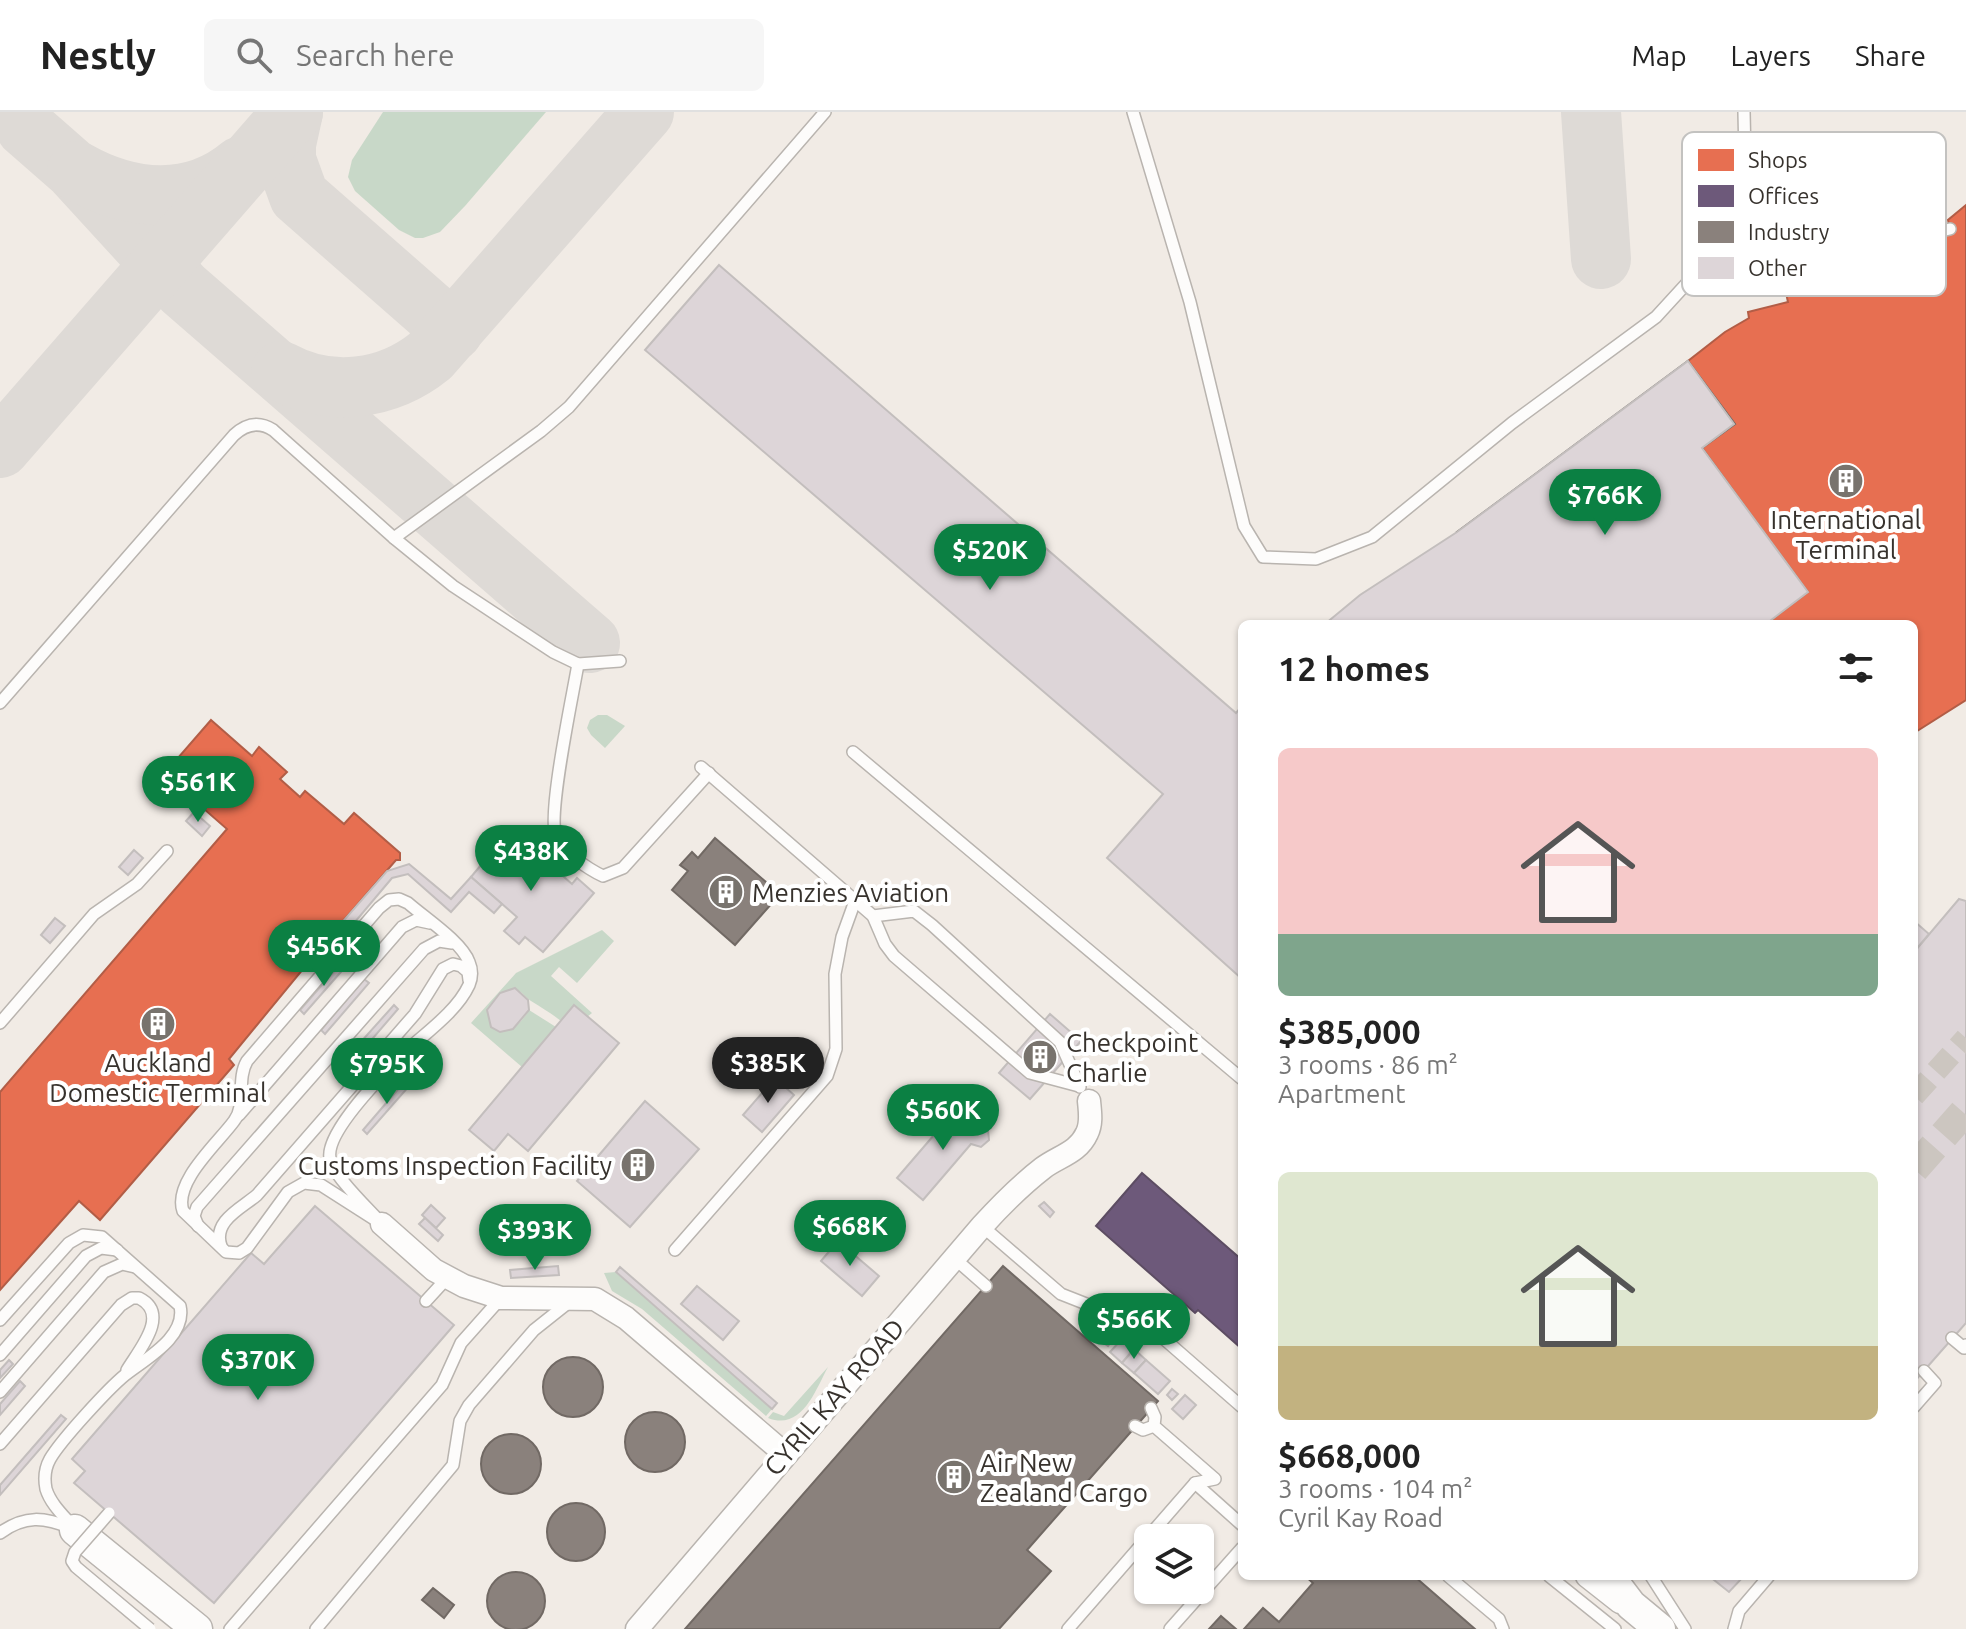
<!DOCTYPE html>
<html lang="en">
<head>
<meta charset="utf-8">
<style>
  body { margin:0; font-family:Ubuntu,sans-serif; background:#f6f6f6; color:#222; height:100vh; display:flex; flex-direction:column; font-size:30px; white-space:nowrap }
  * { box-sizing:border-box; margin:0 }
  p { font-size:26px; color:#767676 }
  .icon { flex:none; width:44px; height:44px; fill:none; stroke:currentColor; stroke-width:2; stroke-linecap:round; stroke-linejoin:round }
  .map { position:relative; flex:1; overflow:hidden }
  .side { position:absolute; left:1238px; top:508px; width:680px; height:960px; display:flex; flex-direction:column; background:#fff; border-radius:12px; box-shadow:0 2px 6px #0004 }
  .side>* { flex:none }
  .tools { position:absolute; left:1134px; top:1412px; display:grid; gap:16px }
  .tools a { display:grid; place-items:center; width:80px; height:80px; border-radius:12px; background:#fff; box-shadow:0 2px 6px #0004; font-size:40px }
  .price { position:absolute; translate:-50% -68px; padding:0 18px; border-radius:28px; background:#0b8043; color:#fff; font-size:26px; line-height:52px; filter:drop-shadow(0 2px 4px #0008) }
  .price::after { content:''; position:absolute; left:50%; top:48px; width:24px; height:18px; margin-left:-12px; background:inherit; clip-path:polygon(0 0,100% 0,50% 100%) }
  .price.active { background:#222; color:#fff }
  ul { padding:0; list-style:none }
  li { display:grid; align-content:center; gap:16px; height:424px; padding:0 40px }
  li span { display:grid; place-items:center; height:248px; border-radius:12px; color:#555 }
  li>.icon { margin-inline-start:auto }
  span .icon { width:144px; height:144px; fill:#fffc; stroke-width:1 }
  li b { font-size:34px }
  h2 { display:flex; justify-content:space-between; align-items:center; height:96px; padding:0 40px; font-size:34px }
  header { display:flex; align-items:center; gap:48px; box-sizing:border-box; height:112px; padding:0 40px; background:#fff; border-bottom:2px solid #e0e0e0 }
  header strong { font-size:38px }
  nav { display:flex; gap:44px; margin-inline-start:auto; font-size:28px }
  .search { width:560px; height:72px; background:#f6f6f6; display:flex; align-items:center; gap:20px; box-sizing:border-box; padding:0 28px; border-radius:12px; color:#767676; font-size:30px }
  .map>svg:first-child { display:block }
</style>
</head>
<body>
<header>
<strong>Nestly</strong>
<div class="search"><svg class="icon" aria-label="search" viewBox="0 0 24 24"><circle cx="10" cy="10" r="6"/><path d="M15 15l6 6"/></svg>Search here</div>
<nav><a>Map</a><a>Layers</a><a>Share</a></nav>
</header>
<div class="map">
<svg width="1966" height="1517" viewBox="0 0 1966 1517">
  <rect width="100%" height="100%" fill="#f1ebe5"/>
  <g fill="#c8d8c8">
    <polygon points="383,0 546,0 465,94 440,120 423,126 415,126 399,118 355,79 348,65 352,48"/>
    <polygon points="598,603 607,603 625,614 605,636 591,623 587,616 590,608"/>
    <path d="M602 818 614 829 577 871 559 855 551 864 592 901 587 905 574 893 561 909C551 901 542 896 531 889 525 885 522 880 515 876 464 891 499 949 529 898L556 915 522 955 471 911 516 861Z"/>
    <polygon points="616,1160 772,1297 766,1304 642,1197 612,1179 604,1161"/>
    <path d="M828 1255C815 1279 802 1319 768 1306L773 1300 784 1304Z"/>
  </g>
  <g fill="#e76f51" stroke="#b25d46" stroke-width="2">
    <polygon points="1966,93 1966,588 1914,621 1914,512 1766,512 1808,480 1702,336 1734,312 1688,249 1725,220 1749,206 1748,200 1788,190 1786,181 1869,160 1868,155 1917,130 1934,116 1950,117 1948,108"/>
    <polygon points="211,608 252,644 259,635 287,660 280,667 300,685 305,679 344,712 354,701 400,741 400,748 396,748 331,823 229,947 234,953 100,1108 79,1089 0,1178 0,980 227,717 164,662"/>
  </g>
  <polygon fill="#6d597a" stroke="#5d4d63" stroke-width="2" points="1142,1061 1242,1148 1242,1237 1198,1198 1195,1201 1096,1114"/>
  <g fill="#8a817c" stroke="#716964" stroke-width="2">
    <polygon points="1688,249 1735,312 1702,336 1750,402 1601,512 1524,512 1457,420"/>
    <polygon points="715,726 780,782 735,833 672,778 688,759 680,753 692,740 698,746"/>
    <polygon points="1003,1154 1158,1289 1027,1438 1051,1459 999,1517 685,1517"/>
    <circle cx="573" cy="1275" r="30"/>
    <circle cx="655" cy="1330" r="30"/>
    <circle cx="511" cy="1352" r="30"/>
    <circle cx="576" cy="1420" r="29"/>
    <circle cx="516" cy="1489" r="29"/>
    <polygon points="1305,1464 1414,1464 1475,1517 1244,1517 1263,1496 1279,1510 1313,1471"/>
    <polygon points="433,1476 454,1493 444,1506 422,1488"/>
    <polygon points="1221,1504 1236,1517 1209,1517"/>
  </g>
  <g fill="none" stroke-linecap="round" stroke-linejoin="round">
    <g stroke="#dedad6" stroke-width="60">
      <polyline points="16,0 26,16 74,58 183,177 590,531"/>
      <polyline points="293,0 286,32 286,48 299,84 453,219"/>
      <polyline points="1591,0 1601,147"/>
      <path d="M77 59C130 89 192 95 241 54"/>
      <path d="M281 259C330 286 388 278 430 244L644 0"/>
      <polyline points="0,336 293,0"/>
    </g>
  </g>
  <g fill="#ddd5d8" stroke="#c3bebd" stroke-width="2">
    <polygon points="719,153 1236,601 1242,594 1242,867 1107,746 1163,682 645,238"/>
    <polygon points="1688,249 1734,312 1702,336 1808,480 1766,512 1325,512 1360,483 1457,420"/>
    <polygon points="194,700 210,714 202,724 186,709"/>
    <polygon points="502,728 516,739 524,730 572,772 577,766 594,781 543,840 525,825 519,832 504,819 517,805 471,765"/>
    <polygon points="134,738 143,746 128,763 119,755"/>
    <polygon points="409,752 451,787 471,765 502,792 494,801 469,780 451,800 408,762 392,766 339,829 331,823 387,759"/>
    <polygon points="1959,787 1966,789 1966,1211 1914,1270 1914,840"/>
    <polygon points="55,806 65,814 50,831 41,823"/>
    <polygon points="1914,809 1929,822 1914,840"/>
    <polygon points="343,849 347,853 304,902 300,898"/>
    <polygon points="364,867 369,871 325,922 321,918"/>
    <polygon points="515,876 528,888 529,898 513,917 500,920 491,915 487,898 500,881"/>
    <polygon points="394,893 398,897 355,947 350,942"/>
    <polygon points="574,893 619,931 528,1039 508,1022 494,1039 469,1018"/>
    <polygon points="1050,902 1081,929 1030,987 999,961"/>
    <polygon points="775,966 794,983 762,1020 743,1003"/>
    <polygon points="406,968 411,972 367,1022 363,1018"/>
    <polygon points="645,989 699,1037 630,1115 577,1069"/>
    <polygon points="959,994 988,1018 989,1028 981,1035 971,1032 923,1088 897,1066"/>
    <polygon points="1044,1090 1054,1100 1050,1105 1039,1094"/>
    <polygon points="431,1093 445,1106 436,1116 422,1103"/>
    <polygon points="315,1094 454,1213 214,1491 74,1371 85,1359 72,1347 251,1141 264,1152"/>
    <polygon points="425,1106 443,1123 438,1129 419,1112"/>
    <polygon points="838,1129 879,1164 862,1184 821,1149"/>
    <polygon points="558,1154 559,1163 511,1166 510,1158"/>
    <polygon points="620,1155 777,1291 772,1297 616,1160"/>
    <polygon points="697,1174 739,1209 723,1228 681,1192"/>
    <polygon points="1097,1217 1112,1228 1108,1234 1093,1223"/>
    <polygon points="1122,1227 1134,1237 1122,1251 1110,1240"/>
    <polygon points="1134,1237 1146,1248 1134,1261 1122,1251"/>
    <polygon points="9,1248 13,1252 0,1266 0,1258"/>
    <polygon points="1146,1248 1170,1269 1158,1282 1134,1261"/>
    <polygon points="20,1269 25,1274 0,1303 0,1292"/>
    <polygon points="1172,1277 1178,1282 1172,1288 1167,1283"/>
    <polygon points="1185,1283 1196,1293 1183,1307 1172,1297"/>
    <polygon points="61,1303 66,1307 0,1383 0,1373"/>
    <polygon points="1709,1464 1744,1464 1729,1480"/>
  </g>
  <g fill="none" stroke-linecap="round" stroke-linejoin="round">
    <polyline stroke="#ccc6c0" stroke-width="22" stroke-dasharray="22 11" stroke-linecap="butt" points="1914,984 1966,926"/>
    <polyline stroke="#ccc6c0" stroke-width="30" stroke-dasharray="30 15" stroke-linecap="butt" points="1914,1057 1966,998"/>
    <defs>
      <g id="lane">
        <polyline points="1133,0 1190,190 1244,414 1263,445 1316,447 1372,425 1512,311 1656,205 1710,146 1726,115 1742,70 1745,45 1744,0"/>
        <polyline points="1710,146 1910,126 1950,117"/>
        <polyline points="394,426 453,474 553,540 578,552 620,549"/>
        <path d="M578 552C573 582 547 703 556 724 563 740 588 757 603 764L623 756 709 661"/>
        <path d="M0 591 234 323C246 312 259 309 273 318L394 426 541 319 569 295 825 0"/>
        <polyline points="853,640 1242,967"/>
        <polyline points="701,655 873,804 885,832 894,844 1030,961 1079,974"/>
        <path d="M399 787 408 791C425 806 462 830 469 850 472 857 472 866 469 873 457 899 427 920 406 939 388 957 325 1020 330 1046 333 1064 369 1097 382 1112L321 1073 304 1071 288 1080 247 1136 239 1141 226 1140 183 1099C173 1070 218 1031 234 1009 247 992 236 968 247 949L379 796 389 788Z"/>
        <polyline points="873,804 914,799 932,813 1060,930 1080,975"/>
        <polyline points="0,911 94,802 137,772 167,739"/>
        <polyline points="239,1003 402,815 416,808 430,811"/>
        <polyline points="198,1114 194,1104 197,1095 424,837 439,829 452,831"/>
        <polyline points="982,1114 1061,1182 1155,1219 1242,1295"/>
        <path d="M221 1134C212 1109 242 1096 257 1083L415 902 443 857 453 852 461 854 468 860 469 868"/>
        <polyline points="675,1138 827,964 836,937 835,862 842,825 855,789"/>
        <polyline points="954,1146 986,1174"/>
        <polyline points="426,1189 448,1165"/>
        <path d="M0 1208 69 1131 83 1123 102 1125 180 1194C187 1225 145 1247 125 1263 108 1277 61 1328 50 1347 45 1356 44 1367 46 1377 51 1393 65 1405 75 1417"/>
        <polyline points="1952,1226 1964,1236 1966,1233"/>
        <polyline points="0,1243 86,1144 101,1136 117,1138"/>
        <polyline points="0,1280 104,1160 122,1152 135,1155"/>
        <polyline points="1914,1295 1935,1271 1924,1259"/>
        <polyline points="1151,1296 1155,1305 1154,1314 1215,1367 1195,1371"/>
        <polyline points="1135,1314 1143,1318 1154,1314"/>
        <path d="M0 1332 121 1193 132 1186H139C171 1202 139 1238 127 1258"/>
        <path d="M0 1421C25 1403 44 1405 71 1416"/>
        <polyline points="1448,1464 1499,1507 1503,1517"/>
        <polyline points="1549,1464 1615,1517"/>
        <polyline points="1651,1464 1685,1517"/>
        <polyline points="230,1517 442,1273 461,1231 501,1186"/>
        <polyline points="316,1517 453,1353 460,1309 469,1293 534,1218 568,1191"/>
        <polyline points="1068,1517 1195,1371 1242,1413"/>
        <polyline points="1170,1517 1242,1436"/>
        <polyline points="1734,1517 1739,1499 1769,1464"/>
      </g>
      <g id="street">
        <polyline points="382,1112 434,1158 464,1174 501,1186 595,1187 626,1206 785,1342"/>
        <polyline points="1587,1464 1620,1490"/>
        <path d="M637 1517 982 1114C1001 1093 1021 1073 1043 1056 1059 1044 1078 1041 1087 1021 1092 1011 1090 1000 1089 989"/>
      </g>
      <g id="secondary">
        <polyline points="75,1418 197,1517"/>
        <polyline points="1609,1464 1631,1493 1660,1517"/>
      </g>
    </defs>
    <use href="#lane" stroke="#b9b4af" stroke-width="14"/>
    <use href="#street" stroke="#b9b4af" stroke-width="25"/>
    <use href="#secondary" stroke="#b9b4af" stroke-width="33"/>
    <use href="#lane" stroke="#fdfcfb" stroke-width="11"/>
    <use href="#street" stroke="#fdfcfb" stroke-width="22"/>
    <use href="#secondary" stroke="#fdfcfb" stroke-width="30"/>
    <defs>
      <polyline id="lane-bridge" points="109,1401 75,1440 72,1449 76,1455 150,1517"/>
    </defs>
    <use href="#lane-bridge" stroke="#b9b4af" stroke-width="14" stroke-linecap="butt"/>
    <use href="#lane-bridge" stroke="#fdfcfb" stroke-width="11"/>
  </g>
  <defs>
    <symbol id="building-disc" viewBox="-11 -11 22 22"><circle r="9.5" fill="#78736d" stroke="#fff"/><path d="M-4-6H4V6H1V3H-1V6H-4ZM-2.5-4.3h1.7v1.8h-1.7ZM.8-4.3h1.7v1.8H.8ZM-2.5-1h1.7V.8h-1.7ZM.8-1h1.7V.8H.8Z" fill="#fff"/></symbol>
  </defs>
  <g fill-rule="evenodd">
    <use href="#building-disc" x="1826" y="349" width="40" height="40"/>
    <use href="#building-disc" x="706" y="760" width="40" height="40"/>
    <use href="#building-disc" x="138" y="892" width="40" height="40"/>
    <use href="#building-disc" x="1020" y="925" width="40" height="40"/>
    <use href="#building-disc" x="618" y="1033" width="40" height="40"/>
    <use href="#building-disc" x="934" y="1345" width="40" height="40"/>
  </g>
  <g text-anchor="middle" dominant-baseline="central" stroke-width="8" stroke-linejoin="round" paint-order="stroke">
    <g font-size="26" fill="#37322d" stroke="#fff" text-anchor="start">
      <text x="1846" y="407" text-anchor="middle">International<tspan x="1846" dy="30">Terminal</tspan></text>
      <text x="752" y="780">Menzies Aviation</text>
      <text x="1066" y="930">Checkpoint<tspan x="1066" dy="30">Charlie</tspan></text>
      <text x="158" y="950" text-anchor="middle">Auckland<tspan x="158" dy="30">Domestic Terminal</tspan></text>
      <text x="612" y="1053" text-anchor="end">Customs Inspection Facility</text>
      <text x="980" y="1350">Air New<tspan x="980" dy="30">Zealand Cargo</tspan></text>
    </g>
    <g font-size="26" fill="#37322d" stroke="#fff">
      <text transform="translate(834 1285) rotate(-49)">CYRIL KAY ROAD</text>
    </g>
  </g>
  <rect x="1682" y="20" width="264" height="164" rx="12" fill="#fff" stroke="#c3c2c0" stroke-width="2"/>
  <rect x="1698" y="37" width="36" height="22" fill="#e76f51"/>
  <rect x="1698" y="73" width="36" height="22" fill="#6d597a"/>
  <rect x="1698" y="109" width="36" height="22" fill="#8a817c"/>
  <rect x="1698" y="145" width="36" height="22" fill="#ddd5d8"/>
  <g font-size="22" fill="#37322d">
    <text x="1748" y="56">Shops</text>
    <text x="1748" y="92">Offices</text>
    <text x="1748" y="128">Industry</text>
    <text x="1748" y="164">Other</text>
  </g>
</svg>
<div class="tools">
<a><svg class="icon" aria-label="layers" viewBox="0 0 24 24"><path d="M12 4l9 5-9 5-9-5zM3 14l9 5 9-5"/></svg></a>
</div>
<b class="price" style="left:1605px;top:425px">$766K</b>
<b class="price" style="left:990px;top:480px">$520K</b>
<b class="price" style="left:198px;top:712px">$561K</b>
<b class="price" style="left:531px;top:781px">$438K</b>
<b class="price" style="left:324px;top:876px">$456K</b>
<b class="price active" style="left:768px;top:993px">$385K</b>
<b class="price" style="left:387px;top:994px">$795K</b>
<b class="price" style="left:943px;top:1040px">$560K</b>
<b class="price" style="left:850px;top:1156px">$668K</b>
<b class="price" style="left:535px;top:1160px">$393K</b>
<b class="price" style="left:1134px;top:1249px">$566K</b>
<b class="price" style="left:258px;top:1290px">$370K</b>
<section class="side">
<h2>12 homes<svg class="icon" aria-label="filters" viewBox="0 0 24 24"><path d="M4 7h16M4 17h16"/><circle cx="9" cy="7" r="2"/><circle cx="15" cy="17" r="2"/></svg></h2>
<ul>
<li><span style="background:linear-gradient(#f6c9c9 75%,#7fa58c 0)"><svg class="icon" aria-label="home" viewBox="0 0 24 24"><path d="M3 11l9-7 9 7M6 9v11h12V9"/></svg></span><div><b>$385,000</b><p>3 rooms · 86 m²</p><p>Apartment</p></div></li>
<li><span style="background:linear-gradient(#dfe7d0 70%,#c2b280 0)"><svg class="icon" aria-label="home" viewBox="0 0 24 24"><path d="M3 11l9-7 9 7M6 9v11h12V9"/></svg></span><div><b>$668,000</b><p>3 rooms · 104 m²</p><p>Cyril Kay Road</p></div></li>
</ul>
</section>
</div>
</body>
</html>
